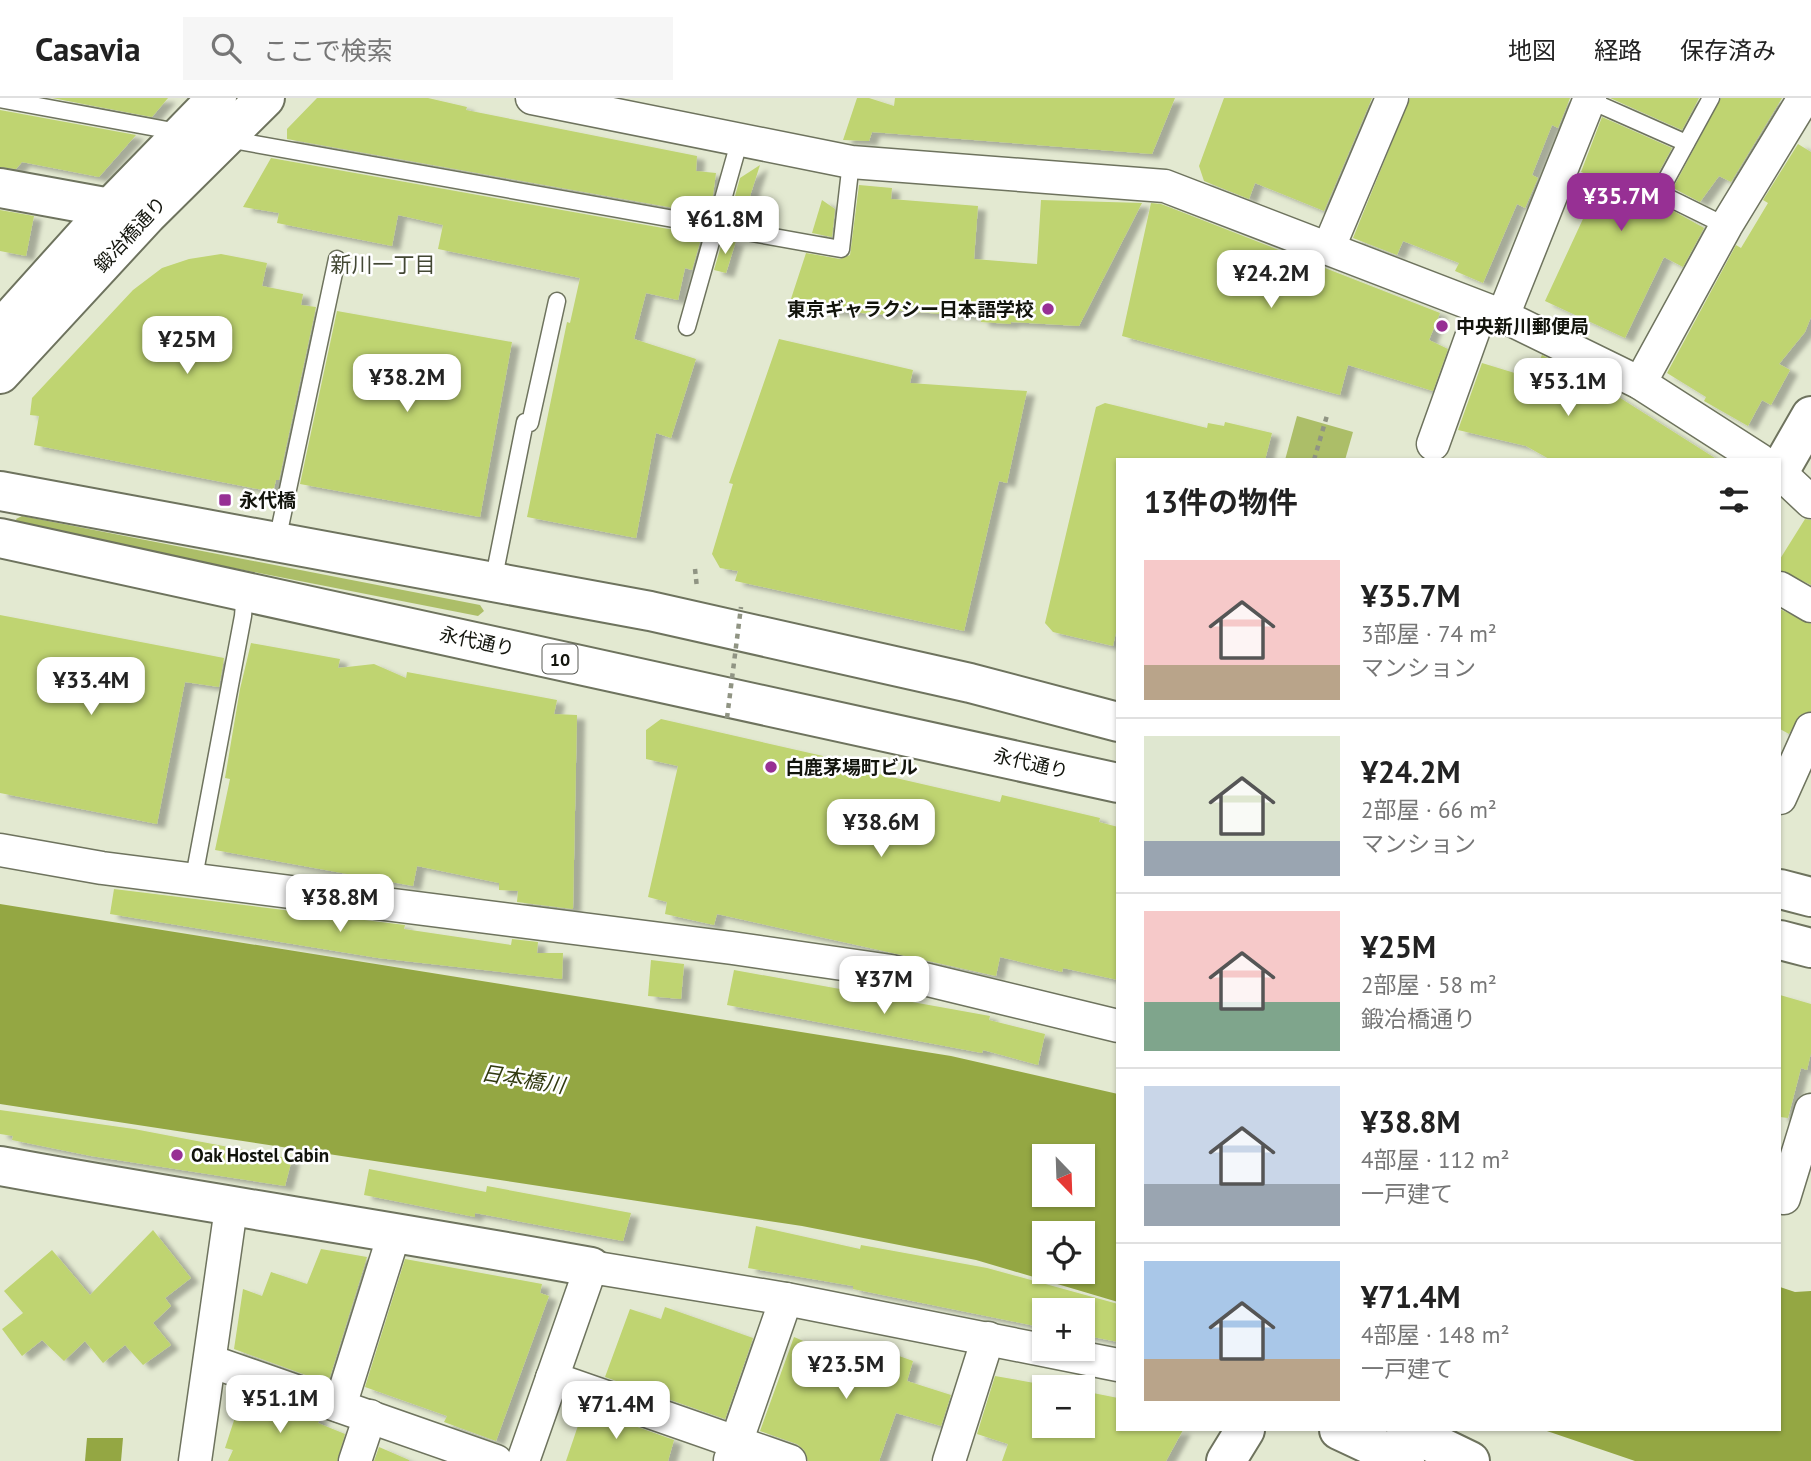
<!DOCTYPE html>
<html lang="ja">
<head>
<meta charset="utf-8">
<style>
  body { margin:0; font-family:"PT Sans","Noto Sans JP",sans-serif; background:#f6f6f6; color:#222; height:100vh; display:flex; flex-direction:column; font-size:26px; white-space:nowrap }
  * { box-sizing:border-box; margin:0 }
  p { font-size:23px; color:#767676 }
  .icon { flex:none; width:38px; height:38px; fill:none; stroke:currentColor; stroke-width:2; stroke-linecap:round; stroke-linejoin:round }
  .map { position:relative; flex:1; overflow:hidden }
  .drawer { position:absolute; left:1116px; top:360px; width:665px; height:973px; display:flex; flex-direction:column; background:#fff; border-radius:0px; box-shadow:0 2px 5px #0004 }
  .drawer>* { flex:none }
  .needle { width:46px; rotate:157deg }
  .buttons { position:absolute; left:1032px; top:1046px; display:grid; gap:14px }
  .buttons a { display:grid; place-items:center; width:63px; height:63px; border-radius:0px; background:#fff; box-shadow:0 2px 5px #0004; font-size:35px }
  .price { position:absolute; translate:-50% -60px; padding:0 16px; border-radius:14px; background:#fff; color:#222; font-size:23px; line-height:46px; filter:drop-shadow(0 2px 4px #0008) }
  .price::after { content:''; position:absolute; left:50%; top:42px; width:21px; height:16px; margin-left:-10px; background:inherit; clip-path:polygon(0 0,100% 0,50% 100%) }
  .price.selected { background:#973094; color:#fff }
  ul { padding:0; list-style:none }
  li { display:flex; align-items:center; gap:21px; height:175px; padding:0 28px }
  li+li { border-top:2px solid #e0e0e0 }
  li span { display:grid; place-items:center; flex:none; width:196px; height:140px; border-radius:0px; color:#555 }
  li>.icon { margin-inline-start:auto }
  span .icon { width:84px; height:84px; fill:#fffc; stroke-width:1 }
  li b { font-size:30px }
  h2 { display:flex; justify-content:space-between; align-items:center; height:84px; padding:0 28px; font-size:30px }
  header { display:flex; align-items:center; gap:42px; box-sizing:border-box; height:98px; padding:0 35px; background:#fff; border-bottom:2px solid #e0e0e0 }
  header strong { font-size:33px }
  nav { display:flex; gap:38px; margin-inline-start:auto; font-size:24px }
  .search { width:490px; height:63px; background:#f6f6f6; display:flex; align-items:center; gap:18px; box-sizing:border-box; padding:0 24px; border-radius:0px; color:#767676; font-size:26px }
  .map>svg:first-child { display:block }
</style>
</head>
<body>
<header>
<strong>Casavia</strong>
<div class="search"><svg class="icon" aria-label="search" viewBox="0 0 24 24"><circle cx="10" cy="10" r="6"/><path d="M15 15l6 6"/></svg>ここで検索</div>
<nav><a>地図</a><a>経路</a><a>保存済み</a></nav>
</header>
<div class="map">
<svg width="1811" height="1363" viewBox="0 0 1811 1363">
  <defs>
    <filter id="shadow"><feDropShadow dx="8" dy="4.5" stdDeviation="2" flood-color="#0004"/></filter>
  </defs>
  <rect width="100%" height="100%" fill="#e3e9d1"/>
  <g fill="#acbe68">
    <polygon points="1297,318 1353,334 1345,362 1285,362"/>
    <polygon points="22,418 480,507 484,513 478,518 19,428 16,421"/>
  </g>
  <g fill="#94a743" fill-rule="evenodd">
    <path d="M0 806 951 958 1118 996V1204L976 1162 802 1128 0 1006ZM1045 1059H1083V1097H1045ZM1045 1136H1083V1174H1045Z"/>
    <polygon points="1780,1189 1795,1194 1811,1193 1811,1363 1635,1363 1544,1332 1780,1332"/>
    <polygon points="87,1340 123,1340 121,1363 85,1363"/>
  </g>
  <g fill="#bfd471" filter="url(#shadow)">
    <polygon points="52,0 168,0 152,19"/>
    <polygon points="317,0 428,0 467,9 466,12 697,58 696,73 716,75 713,97 708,116 287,41 287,31"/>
    <polygon points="857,0 869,0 894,8 895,0 1175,0 1152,56 872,34 869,43 843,42"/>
    <polygon points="1224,0 1372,0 1324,113 1255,85 1249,101 1204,83 1199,68"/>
    <polygon points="1410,0 1570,0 1558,30 1552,27 1532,77 1538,80 1525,110 1517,106 1483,185 1455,173 1459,165 1403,143 1397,157 1353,140"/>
    <polygon points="1610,0 1699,0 1682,32"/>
    <polygon points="1721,0 1782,0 1731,84 1719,78 1700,104 1673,90"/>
    <polygon points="0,12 136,37 99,79 22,64 16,71 0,69"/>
    <polygon points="1602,19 1672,50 1650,90 1650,100 1704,130 1683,169 1664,159 1625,240 1545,203 1601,82 1581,74"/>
    <polygon points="1798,46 1811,54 1811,219 1805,234 1779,266 1790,272 1771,307 1762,302 1748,328 1704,303 1706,299 1667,275 1736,147 1741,150 1768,105 1763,102"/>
    <polygon points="271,60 702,137 692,172 685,170 678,202 646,195 634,241 696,261 671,340 656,335 636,440 527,419 567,224 570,225 580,180 438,151 443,127 398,117 392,148 277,125 279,115 243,109"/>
    <polygon points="760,67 742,123 729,120 740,80"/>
    <polygon points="859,87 892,90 891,101 978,108 974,161 1037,166 1041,102 1142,105 1079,228 1011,224 1011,226 981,224 981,219 891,212 891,217 788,210 806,155 840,161 850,157"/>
    <polygon points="822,102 835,111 832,139 812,135"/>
    <polygon points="1151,105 1161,106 1440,215 1429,242 1448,251 1433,293 1348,267 1340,297 1122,238"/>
    <polygon points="0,112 34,118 26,158 0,153"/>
    <polygon points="723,141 736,143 726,175 714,172"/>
    <polygon points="221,156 267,165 262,188 303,196 301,207 316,209 279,382 276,382 273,394 34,347 39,318 30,317 32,300 133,192 162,170 189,161"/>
    <polygon points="337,213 512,244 480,419 300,386"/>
    <polygon points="779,241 913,272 910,285 1027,293 1007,385 999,383 964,533 735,483 738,473 720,470 712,456 733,386 729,385"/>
    <polygon points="1542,257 1595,284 1718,362 1551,362 1526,348 1458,332 1482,265 1531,280"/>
    <polygon points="1105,305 1207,330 1208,325 1224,328 1225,324 1272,335 1265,362 1118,362 1118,525 1113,548 1053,534 1045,525 1096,309"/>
    <polygon points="1805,421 1811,422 1811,487 1780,472 1780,461"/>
    <polygon points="1780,511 1811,526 1811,613 1800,617 1789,636 1780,631"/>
    <polygon points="0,517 224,560 219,589 185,584 157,726 0,695"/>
    <polygon points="251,545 340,561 338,570 374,566 406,580 407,574 557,602 554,616 577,617 573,811 517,804 518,793 499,792 499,785 417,768 413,788 215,752 230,681 225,680 240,591"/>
    <polygon points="661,621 823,658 822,663 1000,704 1002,697 1100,720 1099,724 1118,729 1118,882 1063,870 1062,874 1000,859 996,878 717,816 714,827 665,816 667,804 648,799 678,668 646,661 646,632"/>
    <polygon points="114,791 405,827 404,831 511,847 512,841 538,844 537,855 563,855 562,881 378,860 110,816"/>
    <polygon points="651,862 684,866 681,901 648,898"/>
    <polygon points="734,872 990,918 989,922 1045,936 1038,967 983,952 982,955 727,907"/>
    <polygon points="1780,897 1811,906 1811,955 1807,972 1801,970 1788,1020 1780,1019"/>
    <polygon points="0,1012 134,1031 292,1061 285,1088 91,1058 12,1042 13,1038 0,1036"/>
    <polygon points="369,1071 486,1094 487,1088 631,1115 623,1143 475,1115 475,1119 364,1097"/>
    <polygon points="756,1128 860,1151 861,1147 987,1170 1118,1206 1118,1244 1083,1237 1083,1213 1045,1213 1045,1230 853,1191 853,1188 748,1170"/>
    <polygon points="153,1132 191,1180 165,1200 171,1208 153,1225 171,1247 143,1267 125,1247 103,1265 85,1243 64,1263 42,1242 22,1258 2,1231 23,1215 4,1193 52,1152 90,1197"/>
    <polygon points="321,1151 367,1159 328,1285 234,1251 243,1191 262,1198 271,1174 307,1186"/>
    <polygon points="405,1161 542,1186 540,1195 549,1198 496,1343 444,1324 447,1318 365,1289"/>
    <polygon points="665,1209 753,1240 725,1321 605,1279 630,1211 661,1221"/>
    <polygon points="794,1239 820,1250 822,1245 839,1251 841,1244 869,1254 871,1248 913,1263 907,1283 951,1297 941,1328 896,1315 879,1363 808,1363 804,1352 797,1346 760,1333"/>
    <polygon points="995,1278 1062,1290 1045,1290 1045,1328 1083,1328 1083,1293 1118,1300 1118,1332 1183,1332 1166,1363 1002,1363 1008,1346 977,1336"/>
    <polygon points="252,1297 320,1321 318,1325 345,1336 337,1363 228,1363 233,1352 225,1350 240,1304 248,1306"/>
    <polygon points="584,1310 674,1342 668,1363 566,1363"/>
    <polygon points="379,1349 409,1362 409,1363 374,1363"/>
  </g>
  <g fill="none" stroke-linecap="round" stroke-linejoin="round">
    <defs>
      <g id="lane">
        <polyline points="1711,0 1659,95 1726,128"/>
        <polyline points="0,1 178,34"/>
        <polyline points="1589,2 1686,45"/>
        <polyline points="227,41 841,151 851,64"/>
        <polyline points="687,229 740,41"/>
        <polyline points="277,443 337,161"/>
        <polyline points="493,484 525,324 530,325 557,203"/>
        <polyline points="194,779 243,518 245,493"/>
      </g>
      <g id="street">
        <polyline points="532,0 851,64 1165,88 1503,218 1640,285 1760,362"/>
        <polyline points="1329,149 1392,0"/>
        <polyline points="1503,218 1590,0"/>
        <polyline points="1640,285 1726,128 1804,0"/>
        <polyline points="1433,346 1481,212"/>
        <polyline points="1780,375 1811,404"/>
        <polyline points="1780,490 1811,508"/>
        <polyline points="1780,700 1811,631"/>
        <polyline points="0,752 102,770 732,850 891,873 1118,928"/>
        <polyline points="1780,1099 1784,1100 1811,1012"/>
        <polyline points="210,1263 496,1363"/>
        <polyline points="552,1280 790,1363"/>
        <polyline points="340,1308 395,1133"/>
        <polyline points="730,1362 786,1201"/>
        <polyline points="195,1363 231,1110"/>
        <polyline points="355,1363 370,1318"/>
        <polyline points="523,1363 591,1169 786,1201 1118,1267"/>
        <polyline points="949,1363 988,1240"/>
      </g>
      <g id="secondary">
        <polyline points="0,90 110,110"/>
        <polyline points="0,232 110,110 217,0"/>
        <polyline points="0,276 147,117 265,0"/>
        <polyline points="1780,372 1811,318"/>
        <path d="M0 1068C197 1104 394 1133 591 1169"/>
        <polyline points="1339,1332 1405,1363"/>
        <polyline points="1406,1332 1470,1363"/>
        <polyline points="1226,1363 1245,1332"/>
      </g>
      <g id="primary">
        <polyline points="0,393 650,513 970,585 1118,624"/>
        <polyline points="0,440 1118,685"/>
        <polyline points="1780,791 1811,799"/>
        <polyline points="1780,842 1811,850"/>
      </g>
    </defs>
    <use href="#lane" stroke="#6e735e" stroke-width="19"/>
    <use href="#street" stroke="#6e735e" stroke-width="35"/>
    <use href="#secondary" stroke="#6e735e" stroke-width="42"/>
    <use href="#primary" stroke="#6e735e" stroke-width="42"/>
    <g stroke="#909483" stroke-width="4.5" stroke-dasharray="5 5" stroke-linecap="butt">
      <polyline points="1314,362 1328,314"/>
      <polyline points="695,471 697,490"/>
    </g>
    <use href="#lane" stroke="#fff" stroke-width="16"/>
    <use href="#street" stroke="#fff" stroke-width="32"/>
    <use href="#secondary" stroke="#fff" stroke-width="38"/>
    <use href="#primary" stroke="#fff" stroke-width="38"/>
    <polyline stroke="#909483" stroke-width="4.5" stroke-dasharray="5 5" stroke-linecap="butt" points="727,620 741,509"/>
  </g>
  <g fill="#973094" stroke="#fff" stroke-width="2.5">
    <circle cx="1048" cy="211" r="7"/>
    <circle cx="1442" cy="228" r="7"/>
    <rect x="218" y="395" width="14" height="14" rx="3.5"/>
    <circle cx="771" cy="669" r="7"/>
    <circle cx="177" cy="1057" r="7"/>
  </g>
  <g text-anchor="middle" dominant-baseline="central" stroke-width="5" stroke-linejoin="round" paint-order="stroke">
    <rect fill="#fff" stroke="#595a55" stroke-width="2" x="542.5" y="546.5" width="35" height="29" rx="5"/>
    <g font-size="18" font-weight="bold" fill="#12140c">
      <text x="560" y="561">10</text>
    </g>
    <g font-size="19" fill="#12140c" stroke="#fff">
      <text transform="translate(130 136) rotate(-47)">鍛冶橋通り</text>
      <text transform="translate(477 543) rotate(12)">永代通り</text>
      <text transform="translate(1031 665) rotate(13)">永代通り</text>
    </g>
    <g font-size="19" font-weight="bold" fill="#12140c" stroke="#fff" text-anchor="start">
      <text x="1034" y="211" text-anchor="end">東京ギャラクシー日本語学校</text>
      <text x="1456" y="228">中央新川郵便局</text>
      <text x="239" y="402">永代橋</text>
      <text x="785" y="669">白鹿茅場町ビル</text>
      <text x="191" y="1057">Oak Hostel Cabin</text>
    </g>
    <g font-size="21" fill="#434834" stroke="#fff">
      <text x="383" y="166">新川一丁目</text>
    </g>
    <g font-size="21" font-style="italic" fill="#323a10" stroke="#fff">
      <text transform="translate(523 981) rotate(9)">日本橋川</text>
    </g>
  </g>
</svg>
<div class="buttons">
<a><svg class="needle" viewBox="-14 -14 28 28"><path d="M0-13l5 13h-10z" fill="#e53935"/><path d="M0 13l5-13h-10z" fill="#767676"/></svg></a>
<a><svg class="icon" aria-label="locate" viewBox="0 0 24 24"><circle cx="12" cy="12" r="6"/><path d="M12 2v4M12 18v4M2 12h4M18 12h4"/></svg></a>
<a>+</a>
<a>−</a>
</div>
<b class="price selected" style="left:1621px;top:135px">¥35.7M</b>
<b class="price" style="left:725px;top:158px">¥61.8M</b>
<b class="price" style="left:1271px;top:212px">¥24.2M</b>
<b class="price" style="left:187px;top:278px">¥25M</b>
<b class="price" style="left:407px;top:316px">¥38.2M</b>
<b class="price" style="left:1568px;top:320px">¥53.1M</b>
<b class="price" style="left:91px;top:619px">¥33.4M</b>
<b class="price" style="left:881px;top:761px">¥38.6M</b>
<b class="price" style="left:340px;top:836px">¥38.8M</b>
<b class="price" style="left:884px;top:918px">¥37M</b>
<b class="price" style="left:846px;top:1303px">¥23.5M</b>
<b class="price" style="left:280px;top:1337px">¥51.1M</b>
<b class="price" style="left:616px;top:1343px">¥71.4M</b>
<section class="drawer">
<h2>13件の物件<svg class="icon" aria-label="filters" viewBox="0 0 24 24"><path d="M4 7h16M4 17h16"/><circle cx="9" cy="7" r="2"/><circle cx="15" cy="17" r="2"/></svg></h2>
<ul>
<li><span style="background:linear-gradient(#f6c9c9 75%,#b9a48a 0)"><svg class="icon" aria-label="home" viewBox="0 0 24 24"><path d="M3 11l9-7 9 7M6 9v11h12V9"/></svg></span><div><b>¥35.7M</b><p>3部屋 · 74 m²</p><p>マンション</p></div></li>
<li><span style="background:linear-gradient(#dfe7d0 75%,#9aa5b1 0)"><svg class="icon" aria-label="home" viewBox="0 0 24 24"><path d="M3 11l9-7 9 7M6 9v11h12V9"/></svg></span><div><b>¥24.2M</b><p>2部屋 · 66 m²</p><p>マンション</p></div></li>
<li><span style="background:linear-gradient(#f6c9c9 65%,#7fa58c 0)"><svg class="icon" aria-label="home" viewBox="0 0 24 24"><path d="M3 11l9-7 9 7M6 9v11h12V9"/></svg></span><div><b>¥25M</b><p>2部屋 · 58 m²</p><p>鍛冶橋通り</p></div></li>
<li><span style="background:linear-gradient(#c9d6e8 70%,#9aa5b1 0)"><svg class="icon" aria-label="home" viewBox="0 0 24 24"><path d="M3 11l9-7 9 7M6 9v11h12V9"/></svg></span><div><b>¥38.8M</b><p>4部屋 · 112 m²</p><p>一戸建て</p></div></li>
<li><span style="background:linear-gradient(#a9c7e8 70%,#b9a48a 0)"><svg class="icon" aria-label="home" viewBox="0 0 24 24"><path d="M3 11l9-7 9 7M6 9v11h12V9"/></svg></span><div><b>¥71.4M</b><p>4部屋 · 148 m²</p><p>一戸建て</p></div></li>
</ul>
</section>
</div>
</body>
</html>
